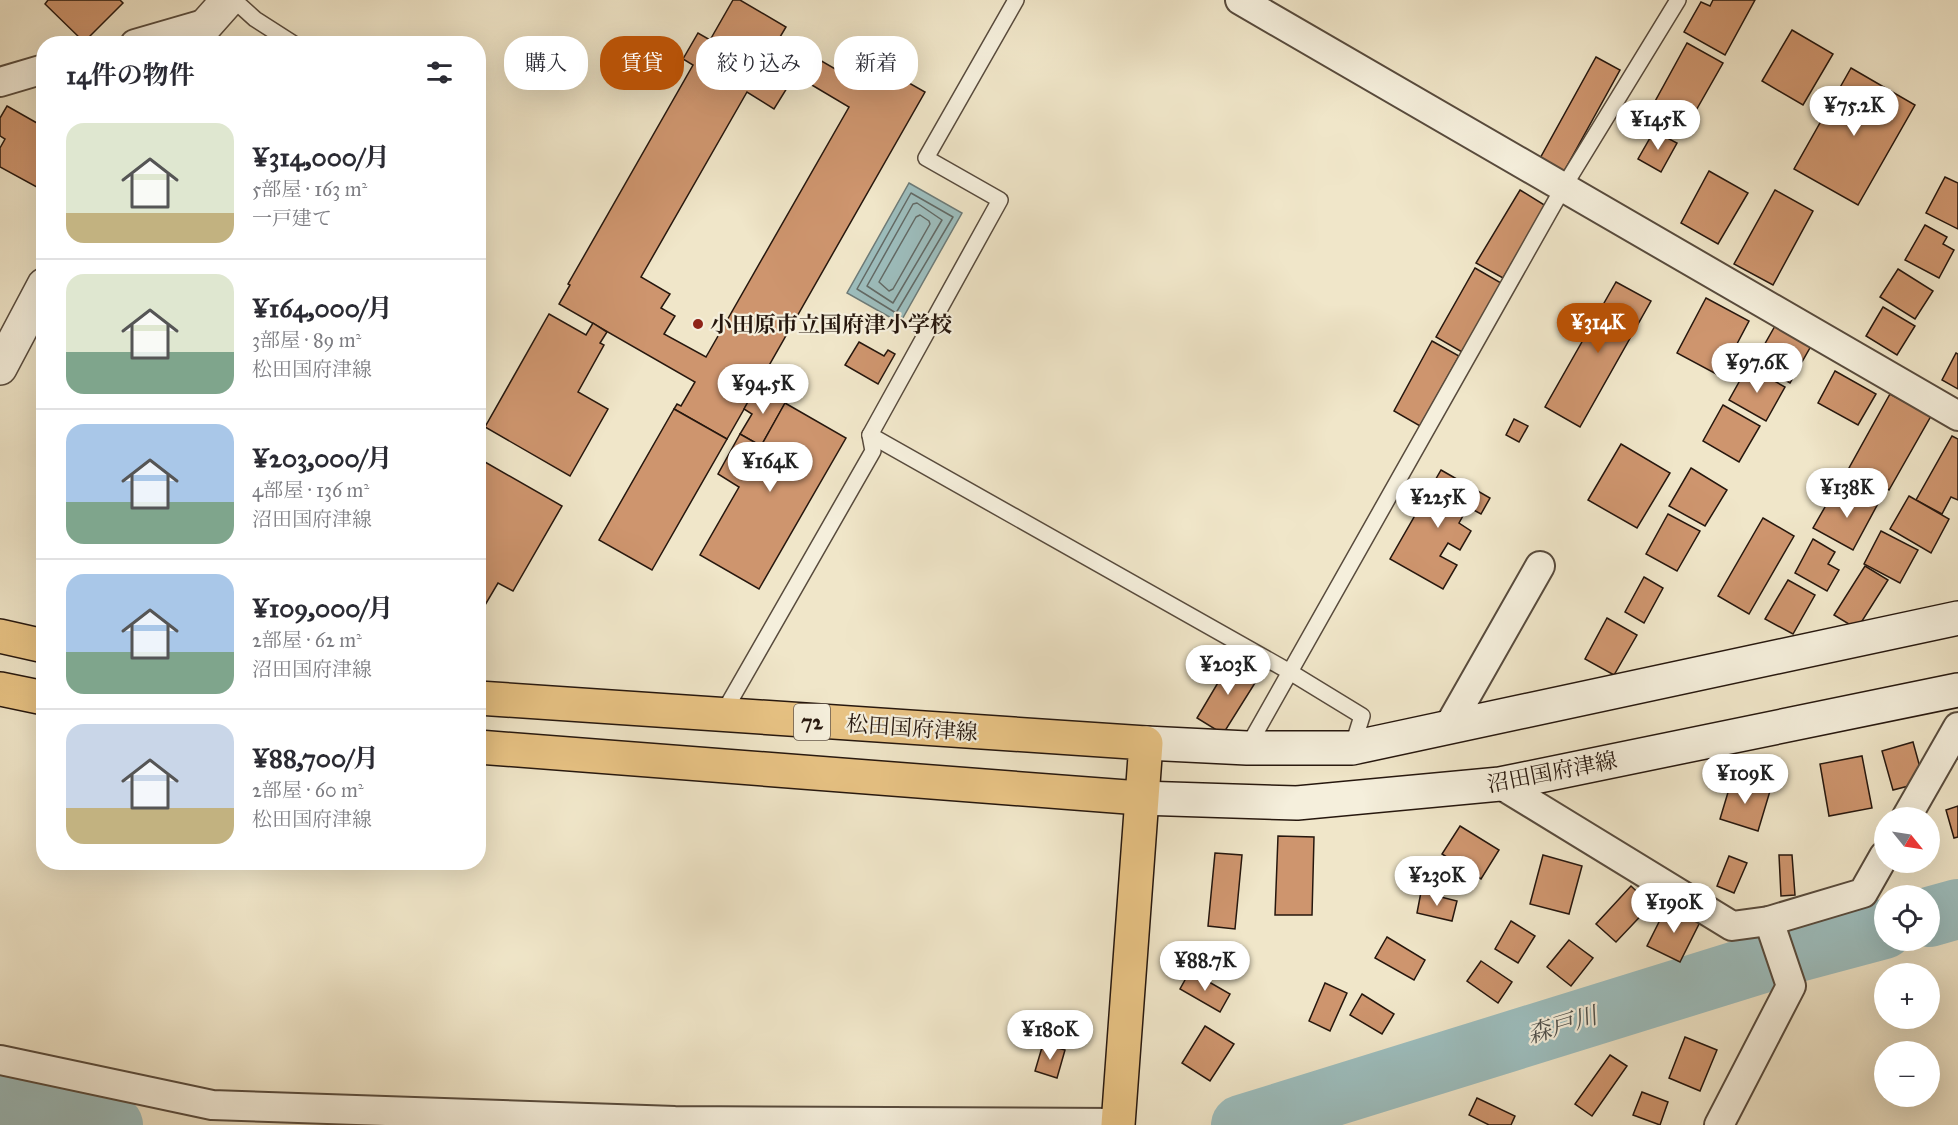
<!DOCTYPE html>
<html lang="ja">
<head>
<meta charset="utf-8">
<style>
  body { margin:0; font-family:"IM FELL Great Primer","Noto Serif JP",serif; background:#f2f2f3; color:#2b2b33; height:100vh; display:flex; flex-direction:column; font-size:22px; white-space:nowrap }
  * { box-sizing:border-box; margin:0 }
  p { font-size:20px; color:#7c7c81 }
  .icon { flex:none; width:33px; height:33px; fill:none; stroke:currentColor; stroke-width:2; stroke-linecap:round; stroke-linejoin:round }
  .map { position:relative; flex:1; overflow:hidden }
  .panel { position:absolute; left:36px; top:36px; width:450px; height:834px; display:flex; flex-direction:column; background:#fff; border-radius:24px; box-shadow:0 6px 24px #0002 }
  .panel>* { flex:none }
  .hud { position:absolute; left:504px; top:36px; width:570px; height:54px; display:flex; gap:12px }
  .needle { width:39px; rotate:120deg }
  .tools { position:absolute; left:1874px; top:807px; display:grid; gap:12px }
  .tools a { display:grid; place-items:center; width:66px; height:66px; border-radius:50%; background:#fff; box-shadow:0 6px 24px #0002; font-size:30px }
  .price { position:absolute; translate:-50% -51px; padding:0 14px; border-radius:21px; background:#fff; color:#222; font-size:20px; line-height:39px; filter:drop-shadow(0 2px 3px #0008) }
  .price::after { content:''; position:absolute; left:50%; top:36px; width:18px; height:14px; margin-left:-9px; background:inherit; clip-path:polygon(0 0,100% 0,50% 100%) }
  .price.current { background:#b45309; color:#fff }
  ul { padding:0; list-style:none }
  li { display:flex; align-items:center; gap:18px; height:150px; padding:0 30px }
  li+li { border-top:2px solid #e1e1e2 }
  li span { display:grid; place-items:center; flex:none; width:168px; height:120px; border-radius:18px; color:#555 }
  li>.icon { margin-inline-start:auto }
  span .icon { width:72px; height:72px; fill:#fffc; stroke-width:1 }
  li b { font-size:26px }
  h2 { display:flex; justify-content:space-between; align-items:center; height:72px; padding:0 30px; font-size:26px }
  .chip { padding:0 21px; border-radius:24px; background:#fff; box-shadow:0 6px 24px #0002; font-size:21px; line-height:54px }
  .chip.current { background:#b45309; color:#fff }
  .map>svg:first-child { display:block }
</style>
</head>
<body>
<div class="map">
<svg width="1958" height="1125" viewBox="0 0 1958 1125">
  <rect width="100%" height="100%" fill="#f0e6c9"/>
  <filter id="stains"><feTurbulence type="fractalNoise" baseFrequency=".00333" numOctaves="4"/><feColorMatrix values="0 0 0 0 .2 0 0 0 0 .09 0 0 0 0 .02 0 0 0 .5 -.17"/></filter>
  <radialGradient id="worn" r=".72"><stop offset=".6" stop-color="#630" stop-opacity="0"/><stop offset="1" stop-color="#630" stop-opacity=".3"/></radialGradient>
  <polygon fill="#9dbebe" stroke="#6d7b78" stroke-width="1.5" points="909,183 962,213 900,323 847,293"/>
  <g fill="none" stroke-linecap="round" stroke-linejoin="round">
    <g stroke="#626a66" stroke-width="1.5">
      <polygon points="911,193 953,217 896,313 857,289"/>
      <polygon points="917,203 942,220 893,303 867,286 913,204"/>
      <polygon points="920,215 929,221 930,224 893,289 889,291 879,282 916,217"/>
    </g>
    <g stroke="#9dbebe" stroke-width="60">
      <polyline points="1929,917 1958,909"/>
      <polyline points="0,1104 113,1125"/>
      <polyline points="1241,1125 1798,952 1884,929"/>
    </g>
  </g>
  <g fill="#ce956e" stroke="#26170e" stroke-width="1.5" fill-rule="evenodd">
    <polygon points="48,0 120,0 123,3 84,42 45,4"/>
    <path d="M733 0H740L786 27 780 37 861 84 874 63 925 92 727 439 674 409 677 404 681 406 695 382 559 304 570 285 568 284 693 65 683 59 698 33 710 40ZM795 75 849 107 706 357 664 334 675 316 661 308 670 294 641 277 747 92 774 109Z"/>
    <polygon points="1713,0 1755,0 1725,55 1684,32 1701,2 1710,6"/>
    <polygon points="1792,30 1833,54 1803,105 1762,81"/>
    <polygon points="1687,43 1723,63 1682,135 1647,116"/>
    <polygon points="1596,57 1620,70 1562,175 1538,162"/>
    <polygon points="1851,68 1915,105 1858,205 1794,169"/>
    <polygon points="7,106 44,127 44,191 0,167 0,148 5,139 0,136 0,118"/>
    <polygon points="1654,131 1677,143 1661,172 1638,159"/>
    <polygon points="1709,171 1748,193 1718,244 1681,223"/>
    <polygon points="1945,177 1958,183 1958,229 1926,213"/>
    <polygon points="1520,190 1546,206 1503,278 1476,263"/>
    <polygon points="1775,190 1813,211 1773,285 1734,264"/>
    <polygon points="1925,225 1947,237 1943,244 1954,250 1939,278 1905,260"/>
    <polygon points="1475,268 1501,283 1462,352 1436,337"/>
    <polygon points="1898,269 1933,291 1915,319 1880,297"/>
    <polygon points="1616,282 1651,301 1580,427 1545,407"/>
    <polygon points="1706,298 1749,321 1720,376 1677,353"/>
    <polygon points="1883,307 1915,326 1897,355 1866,336"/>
    <polygon points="549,314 586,335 593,323 607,332 600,343 604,345 578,392 608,409 570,476 485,427"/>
    <polygon points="1775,326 1811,346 1790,383 1754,363"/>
    <polygon points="1432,341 1459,356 1420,426 1394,411"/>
    <polygon points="859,342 884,356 888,350 895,354 878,384 845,365"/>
    <polygon points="1956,353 1958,354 1958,389 1942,380"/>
    <polygon points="1748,366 1785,387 1766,421 1729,400"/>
    <polygon points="1835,371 1876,394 1858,425 1818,403"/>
    <polygon points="768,387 788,398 761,446 740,434 752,414 744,409 754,391 763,397"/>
    <polygon points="1890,394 1931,416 1889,490 1849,468"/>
    <polygon points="785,403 846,438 759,589 700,555 739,487 718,474 740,434 761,446"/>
    <polygon points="1723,405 1760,426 1739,462 1703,441"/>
    <polygon points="674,409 727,439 652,570 599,540"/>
    <polygon points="1514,419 1528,426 1519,442 1506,435"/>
    <polygon points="1952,436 1958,439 1958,500 1951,497 1942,514 1916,500"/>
    <polygon points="1621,444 1670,473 1637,528 1588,500"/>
    <polygon points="478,458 562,506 513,591 498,583 478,617"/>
    <polygon points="1691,468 1727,490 1705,526 1669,506"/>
    <polygon points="1441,470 1490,498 1481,514 1468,507 1459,523 1471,531 1460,550 1448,543 1440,556 1457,565 1443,589 1390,559"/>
    <polygon points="1866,490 1881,498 1853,550 1813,528 1833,493 1856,506"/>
    <polygon points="1909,496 1949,519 1931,553 1890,529"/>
    <polygon points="1668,514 1700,531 1677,571 1646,554"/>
    <polygon points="1763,518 1794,536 1749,614 1718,596"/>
    <polygon points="1881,531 1918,550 1900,583 1864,564"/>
    <polygon points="1813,539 1835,552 1828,564 1839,570 1827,591 1795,573"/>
    <polygon points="1865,566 1888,580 1857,629 1834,615"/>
    <polygon points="1644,577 1663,588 1644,623 1625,612"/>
    <polygon points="1788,580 1815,595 1793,634 1765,619"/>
    <polygon points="1607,618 1637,635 1614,675 1585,659"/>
    <polygon points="1232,659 1260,675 1223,734 1197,718"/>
    <polygon points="1913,742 1924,782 1893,790 1882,751"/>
    <polygon points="1862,756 1872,808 1829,816 1820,764"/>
    <polygon points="1732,779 1770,791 1758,831 1720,819"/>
    <polygon points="1958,806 1958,837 1954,838 1946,810"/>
    <polygon points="1460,826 1499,850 1481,879 1442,854"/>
    <polygon points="1278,836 1314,837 1312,915 1275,915"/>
    <polygon points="1215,853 1242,855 1235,929 1208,926"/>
    <polygon points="1543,855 1582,866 1569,914 1530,904"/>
    <polygon points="1779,855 1792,855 1795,895 1781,896"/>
    <polygon points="1729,856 1747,863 1734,893 1717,886"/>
    <polygon points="1631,886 1651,905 1616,942 1596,924"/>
    <polygon points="1421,892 1457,901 1452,921 1417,913"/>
    <polygon points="1667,906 1700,922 1680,962 1647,946"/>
    <polygon points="1511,921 1535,936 1518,963 1495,949"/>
    <polygon points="1387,937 1425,960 1414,980 1375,958"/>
    <polygon points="1569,940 1593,958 1571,986 1547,967"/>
    <polygon points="1481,961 1512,982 1498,1003 1467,981"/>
    <polygon points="1190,971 1230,994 1220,1012 1180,989"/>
    <polygon points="1325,983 1347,993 1330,1031 1309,1021"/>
    <polygon points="1362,994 1394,1014 1382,1034 1350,1015"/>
    <polygon points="1205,1026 1234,1044 1210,1081 1182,1063"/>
    <polygon points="1685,1037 1717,1050 1700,1091 1669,1078"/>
    <polygon points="1043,1044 1065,1050 1057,1078 1035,1071"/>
    <polygon points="1610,1055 1627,1066 1592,1116 1575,1104"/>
    <polygon points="1642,1092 1668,1102 1660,1125 1633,1115"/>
    <polygon points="1477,1098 1515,1116 1511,1125 1489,1125 1469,1115"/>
  </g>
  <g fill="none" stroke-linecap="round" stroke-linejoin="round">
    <defs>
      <g id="service">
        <polyline points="234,0 255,19 294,44"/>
        <polyline points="870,435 1290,672 1362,716 1352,748"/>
        <polyline points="722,715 873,451 870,435 1000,200 926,158 1016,0"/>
        <polyline points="1247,748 1563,188 1678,0"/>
      </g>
      <g id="minor">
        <polyline points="1240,0 1958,416"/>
        <polyline points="135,44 204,24"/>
        <polyline points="0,82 44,69"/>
        <polyline points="1449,726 1540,566"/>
        <polyline points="1500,784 1732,926 1769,921 1863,893 1884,856"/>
        <polyline points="1906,818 1958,727"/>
        <polyline points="0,1060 212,1105 675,1121 1118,1123"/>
        <polyline points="1719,1125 1791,986 1769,921"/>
      </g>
      <g id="tertiary">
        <polyline points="189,44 228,0"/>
        <polyline points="0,368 44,285"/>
      </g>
      <g id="secondary">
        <polyline points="1146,743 1247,748 1352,748 1958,618"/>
        <polyline points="1140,798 1297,803 1500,784 1958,690"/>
      </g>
      <g id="primary">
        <polyline points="0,636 44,646"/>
        <polyline points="0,689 44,698"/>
        <polyline points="478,698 1146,743 1118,1125"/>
        <polyline points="478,747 1140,798"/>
      </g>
    </defs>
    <use href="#service" stroke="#584b3d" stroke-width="18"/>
    <use href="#minor" stroke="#584b3d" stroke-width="32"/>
    <use href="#tertiary" stroke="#584b3d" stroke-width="36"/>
    <use href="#secondary" stroke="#26170e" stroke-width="36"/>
    <use href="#primary" stroke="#26170e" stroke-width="36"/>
    <use href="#service" stroke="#f5efdc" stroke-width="15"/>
    <use href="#minor" stroke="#f5efdc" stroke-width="28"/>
    <use href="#tertiary" stroke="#f5efdc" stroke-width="33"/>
    <use href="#secondary" stroke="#f5efdc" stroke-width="33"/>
    <use href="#primary" stroke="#e8c384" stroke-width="33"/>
  </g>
  <circle fill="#8f2418" stroke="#f5efdc" stroke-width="2" cx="698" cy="324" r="6"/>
  <g text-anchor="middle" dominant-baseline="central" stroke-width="4.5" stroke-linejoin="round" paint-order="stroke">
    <rect fill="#f5efdc" stroke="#64584c" stroke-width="1.5" x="794" y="704" width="36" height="36" rx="4.5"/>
    <g font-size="21" font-weight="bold" fill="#26170e">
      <text x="812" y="722">72</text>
    </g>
    <g font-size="22" font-weight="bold" fill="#26170e" stroke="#f5efdc" text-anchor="start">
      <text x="710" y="324">小田原市立国府津小学校</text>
    </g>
    <g font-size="22" fill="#26170e" stroke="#f5efdc">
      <text transform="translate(912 728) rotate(4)">松田国府津線</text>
      <text transform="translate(1552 772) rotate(-11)">沼田国府津線</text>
    </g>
    <g font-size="24" font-style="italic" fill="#50514c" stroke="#f5efdc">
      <text transform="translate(1562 1025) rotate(-17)">森戸川</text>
    </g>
  </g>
  <rect width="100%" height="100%" filter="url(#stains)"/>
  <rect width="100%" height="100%" fill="url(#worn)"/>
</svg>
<div class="tools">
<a><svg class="needle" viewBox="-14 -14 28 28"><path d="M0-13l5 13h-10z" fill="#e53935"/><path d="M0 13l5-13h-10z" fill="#7c7c81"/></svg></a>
<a><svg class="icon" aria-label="locate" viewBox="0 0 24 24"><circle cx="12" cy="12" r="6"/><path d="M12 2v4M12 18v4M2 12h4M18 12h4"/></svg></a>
<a>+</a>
<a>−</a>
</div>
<b class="price" style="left:1854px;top:137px">¥75.2K</b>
<b class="price" style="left:1658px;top:151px">¥145K</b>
<b class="price current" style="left:1598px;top:354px">¥314K</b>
<b class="price" style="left:1757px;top:394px">¥97.6K</b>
<b class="price" style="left:763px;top:415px">¥94.5K</b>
<b class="price" style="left:770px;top:493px">¥164K</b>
<b class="price" style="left:1847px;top:519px">¥138K</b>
<b class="price" style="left:1438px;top:529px">¥225K</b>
<b class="price" style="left:1228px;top:696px">¥203K</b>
<b class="price" style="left:1745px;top:805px">¥109K</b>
<b class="price" style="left:1437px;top:907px">¥230K</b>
<b class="price" style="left:1674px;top:934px">¥190K</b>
<b class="price" style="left:1205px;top:992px">¥88.7K</b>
<b class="price" style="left:1050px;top:1061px">¥180K</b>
<div class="hud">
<a class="chip">購入</a>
<a class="chip current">賃貸</a>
<a class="chip">絞り込み</a>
<a class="chip">新着</a>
</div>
<section class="panel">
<h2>14件の物件<svg class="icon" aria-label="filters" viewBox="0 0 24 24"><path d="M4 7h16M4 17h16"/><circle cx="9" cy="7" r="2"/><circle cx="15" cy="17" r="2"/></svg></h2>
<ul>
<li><span style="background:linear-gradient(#dfe7d0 75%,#c2b280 0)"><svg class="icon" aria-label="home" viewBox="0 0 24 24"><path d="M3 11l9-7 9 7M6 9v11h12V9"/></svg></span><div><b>¥314,000/月</b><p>5部屋 · 163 m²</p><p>一戸建て</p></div></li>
<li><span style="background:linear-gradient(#dfe7d0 65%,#7fa58c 0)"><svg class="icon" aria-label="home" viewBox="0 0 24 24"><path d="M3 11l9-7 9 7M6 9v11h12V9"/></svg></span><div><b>¥164,000/月</b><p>3部屋 · 89 m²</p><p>松田国府津線</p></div></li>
<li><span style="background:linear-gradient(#a9c7e8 65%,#7fa58c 0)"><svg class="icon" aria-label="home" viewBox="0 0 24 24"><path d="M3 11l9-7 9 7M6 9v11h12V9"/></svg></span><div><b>¥203,000/月</b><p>4部屋 · 136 m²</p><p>沼田国府津線</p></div></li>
<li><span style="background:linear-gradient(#a9c7e8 65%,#7fa58c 0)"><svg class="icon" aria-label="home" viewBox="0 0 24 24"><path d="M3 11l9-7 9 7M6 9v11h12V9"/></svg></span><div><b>¥109,000/月</b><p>2部屋 · 62 m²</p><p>沼田国府津線</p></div></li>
<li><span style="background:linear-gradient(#c9d6e8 70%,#c2b280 0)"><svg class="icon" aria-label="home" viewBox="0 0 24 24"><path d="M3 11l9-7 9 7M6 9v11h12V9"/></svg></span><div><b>¥88,700/月</b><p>2部屋 · 60 m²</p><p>松田国府津線</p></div></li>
</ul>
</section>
</div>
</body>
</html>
